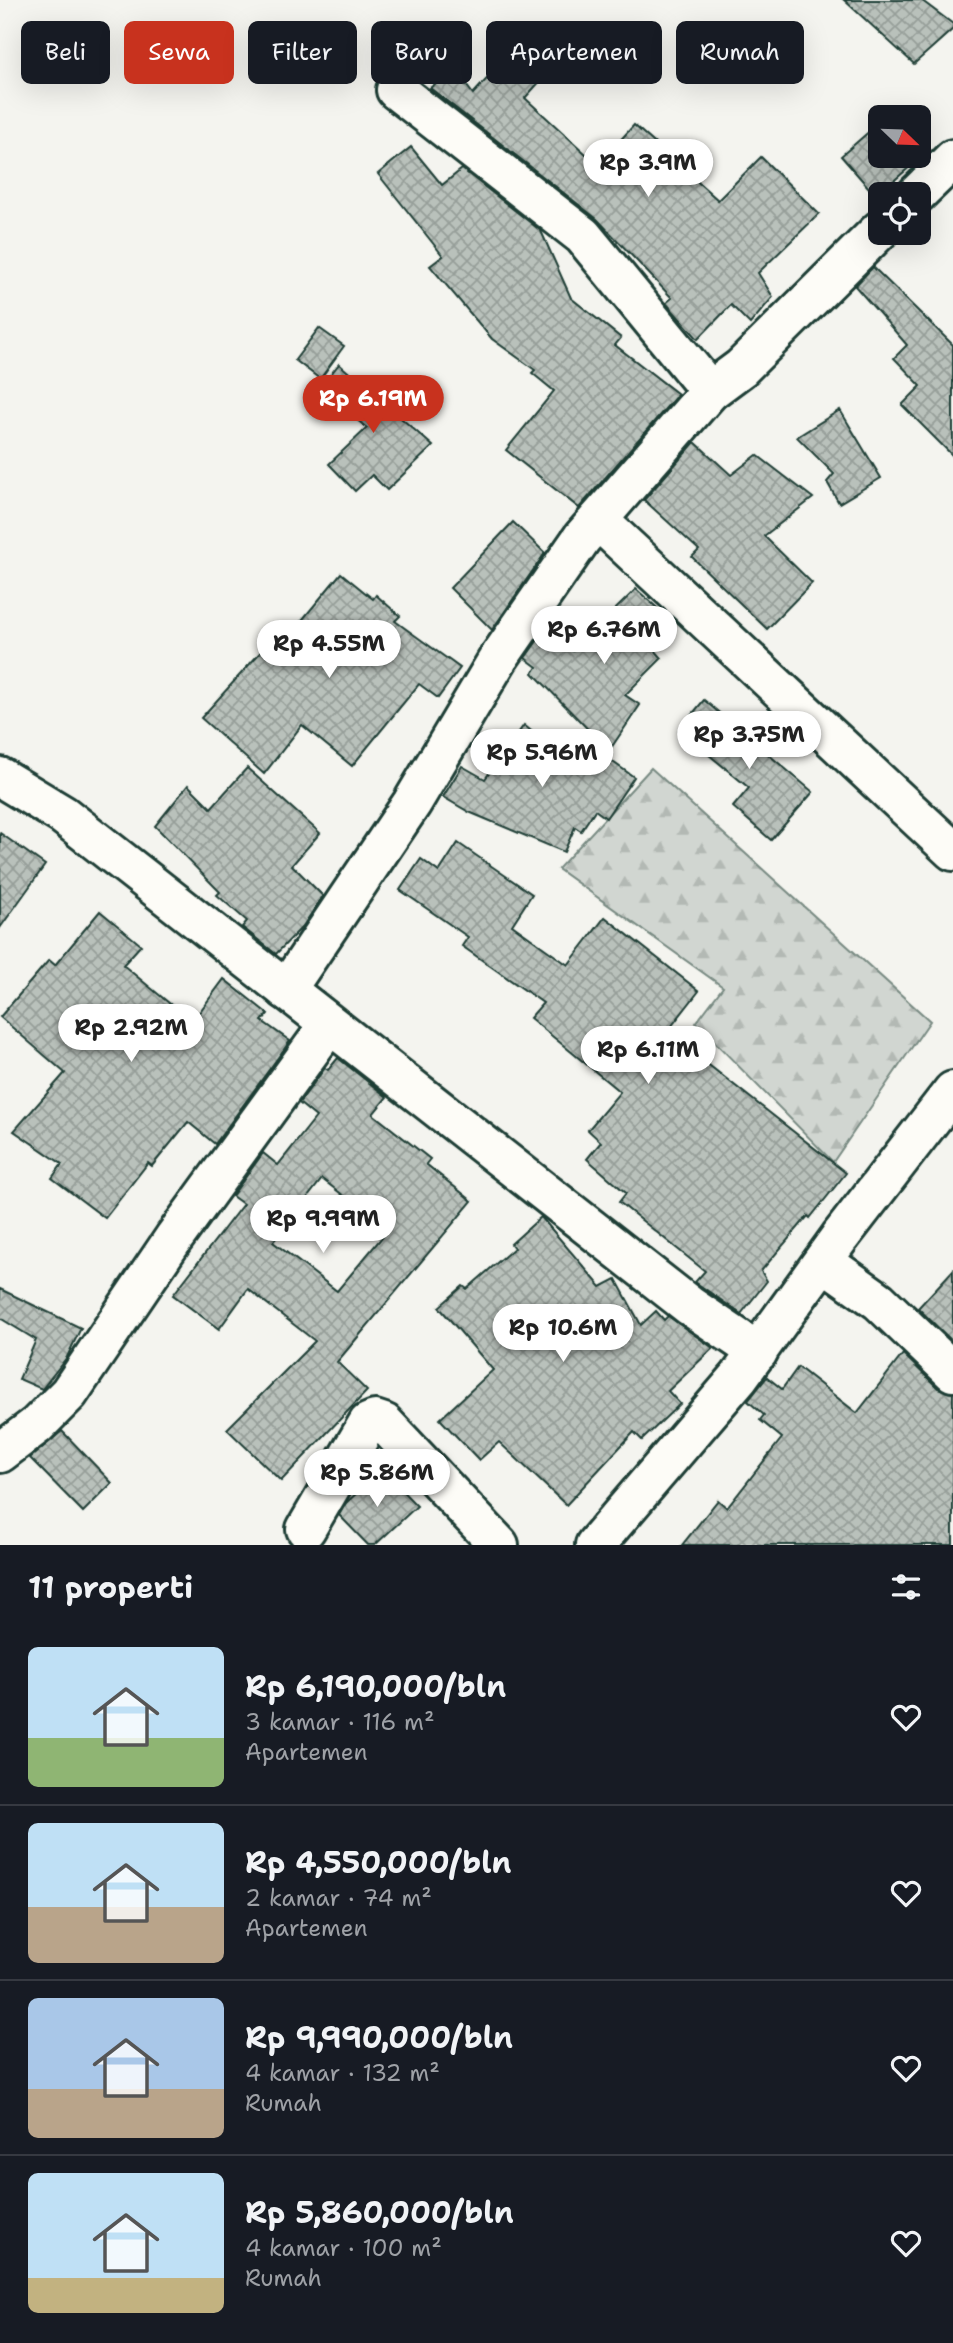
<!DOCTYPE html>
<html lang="id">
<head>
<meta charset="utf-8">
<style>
  body { margin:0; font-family:"Shantell Sans",sans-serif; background:#242831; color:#f1f3f6; height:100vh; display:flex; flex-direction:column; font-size:26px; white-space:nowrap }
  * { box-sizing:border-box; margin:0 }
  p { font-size:23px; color:#9ea1a6 }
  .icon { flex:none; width:38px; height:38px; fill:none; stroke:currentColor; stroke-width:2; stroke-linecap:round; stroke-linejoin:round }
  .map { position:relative; height:1545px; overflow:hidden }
  .panel { display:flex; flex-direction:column; background:#171b24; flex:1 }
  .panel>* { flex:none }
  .banner { position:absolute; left:21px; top:21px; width:912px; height:63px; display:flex; gap:14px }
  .needle { width:46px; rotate:113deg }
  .fabs { position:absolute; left:868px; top:105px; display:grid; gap:14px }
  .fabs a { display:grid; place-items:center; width:63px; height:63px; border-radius:10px; background:#171b24; box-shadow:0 7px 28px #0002; font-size:35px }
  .price { position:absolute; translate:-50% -60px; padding:0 16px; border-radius:24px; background:#fff; color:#222; font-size:23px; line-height:46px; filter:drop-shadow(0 2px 4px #0008) }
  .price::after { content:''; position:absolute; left:50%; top:42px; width:21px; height:16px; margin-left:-10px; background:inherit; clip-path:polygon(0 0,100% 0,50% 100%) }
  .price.current { background:#c8321e; color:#fff }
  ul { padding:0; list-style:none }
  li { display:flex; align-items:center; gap:21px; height:175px; padding:0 28px }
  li+li { border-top:2px solid #363941 }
  li span { display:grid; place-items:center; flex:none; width:196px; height:140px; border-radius:10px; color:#555 }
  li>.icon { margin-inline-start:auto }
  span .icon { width:84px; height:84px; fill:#fffc; stroke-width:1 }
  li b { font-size:30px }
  h2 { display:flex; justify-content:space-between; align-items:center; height:84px; padding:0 28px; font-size:30px }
  .tag { padding:0 24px; border-radius:10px; background:#171b24; box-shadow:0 7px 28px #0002; font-size:24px; line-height:63px }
  .tag.current { background:#c8321e; color:#fff }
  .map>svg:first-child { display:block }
</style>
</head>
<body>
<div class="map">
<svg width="953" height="1545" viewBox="0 0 953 1545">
  <defs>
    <pattern id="forest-firs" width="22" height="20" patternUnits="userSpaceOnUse" patternTransform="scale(1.75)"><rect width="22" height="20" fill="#d1d6d1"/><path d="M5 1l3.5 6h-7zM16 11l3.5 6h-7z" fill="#b3b9b4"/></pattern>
    <pattern id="building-cross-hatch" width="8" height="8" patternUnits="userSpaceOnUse" patternTransform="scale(1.75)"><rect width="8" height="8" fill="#b9c1bb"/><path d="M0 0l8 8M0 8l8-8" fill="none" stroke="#969e99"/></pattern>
  </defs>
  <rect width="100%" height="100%" fill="#f4f4ef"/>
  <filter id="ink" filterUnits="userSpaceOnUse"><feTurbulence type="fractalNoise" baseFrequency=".0143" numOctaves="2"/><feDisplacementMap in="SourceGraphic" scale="14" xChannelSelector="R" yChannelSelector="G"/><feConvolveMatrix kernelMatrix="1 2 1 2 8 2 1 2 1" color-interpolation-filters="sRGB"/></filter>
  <g filter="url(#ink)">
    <polygon fill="url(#forest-firs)" stroke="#788a82" stroke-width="2" points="651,768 930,1021 833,1162 696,1023 723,987 558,869"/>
    <g fill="url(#building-cross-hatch)" stroke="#1f3d34" stroke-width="2" fill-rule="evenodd">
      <polygon points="844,0 921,0 953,24 953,29 914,64"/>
      <polygon points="518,45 553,67 525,98 598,165 634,125 718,200 761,157 819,214 758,273 773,297 750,324 731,305 698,339 666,303 672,298 597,219 430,88 454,69 473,94"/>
      <polygon points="880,122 880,156 919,156 919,145 926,153 876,196 841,156"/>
      <polygon points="411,147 442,185 462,169 541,231 571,298 621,338 615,345 678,394 579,508 506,450 554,391 532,373 535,370 492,339 430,266 443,256 378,174"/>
      <polygon points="873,267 953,345 953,456 902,405 921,386 894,358 907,345 855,286"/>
      <polygon points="319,328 344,346 320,379 295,360"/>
      <polygon points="339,364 433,446 387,490 372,475 355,491 329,464 367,428 319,389"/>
      <polygon points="840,410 881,478 839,503 827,482 834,474 797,437"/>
      <polygon points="695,442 731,475 757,455 813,498 764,536 812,583 767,629 692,557 699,550 644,500"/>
      <polygon points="513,522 545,553 492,630 450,588"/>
      <polygon points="341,573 373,599 376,595 400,616 395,621 460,668 438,698 419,684 352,766 302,725 264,774 201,718 276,635 284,642"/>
      <polygon points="636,589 674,623 653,648 662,658 625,695 640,705 609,751 533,673 537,667 525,658 545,630 573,651"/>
      <polygon points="704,700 813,792 771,840 733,807 749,788 679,730"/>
      <polygon points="524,725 542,740 549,733 584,758 593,748 634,777 606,818 595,810 581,831 575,827 564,852 469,812 443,797 462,766 485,779"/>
      <polygon points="247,768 320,833 292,865 323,896 303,926 276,954 242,927 247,921 217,895 220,892 155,826 188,785 211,808"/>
      <polygon points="0,833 45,865 0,928"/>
      <polygon points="458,843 532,894 512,925 568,965 605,917 699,991 667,1032 846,1173 810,1218 808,1216 761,1271 767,1281 741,1314 695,1282 705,1271 619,1202 626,1193 587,1159 601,1142 588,1130 620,1092 530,1018 543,1003 462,946 468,937 400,890 421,859 439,872"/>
      <polygon points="100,911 141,945 123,965 192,1022 224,979 268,1014 262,1021 290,1041 215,1144 188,1122 152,1166 148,1163 105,1218 52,1178 62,1164 14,1131 65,1073 0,1017 49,960 55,965"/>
      <path d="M338 1058 387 1097 373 1114 430 1159 426 1164 472 1201 337 1362 367 1391 281 1481 227 1429 315 1341 248 1289 219 1329 173 1295 243 1204 232 1196 263 1153 278 1165 316 1117 299 1103 325 1068 328 1070ZM322 1179 388 1230 337 1291 273 1242Z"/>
      <polygon points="541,1217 601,1287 616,1279 641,1325 656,1311 664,1320 668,1316 713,1348 668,1391 680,1404 642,1440 634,1432 566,1505 499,1442 479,1460 440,1419 493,1370 439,1307 463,1286 467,1289 514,1248 511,1244"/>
      <polygon points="953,1270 953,1342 918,1308"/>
      <polygon points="0,1289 81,1328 67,1357 42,1389 19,1379 36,1340 0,1318"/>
      <polygon points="903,1354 938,1388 953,1393 953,1545 682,1545 718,1500 727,1508 782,1438 760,1420 764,1415 748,1401 767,1377 782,1389 798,1367 857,1413"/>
      <polygon points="62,1431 112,1483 83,1512 30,1458"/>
      <polygon points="382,1470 417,1506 375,1545 368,1545 339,1515 346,1503"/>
    </g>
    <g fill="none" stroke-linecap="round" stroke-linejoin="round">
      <defs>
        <g id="minor">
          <polyline points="396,90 583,236 710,391"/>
          <polyline points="917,194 953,159"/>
          <polyline points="598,520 953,851"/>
          <polyline points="0,777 63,815 690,1306 758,1352"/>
          <polyline points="286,990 412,803 498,659 582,538 710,391 741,368 880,230"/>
          <polyline points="824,1262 879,1301 953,1372"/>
          <polyline points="0,1453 37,1425 69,1393 174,1238 329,1025"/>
          <polyline points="306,1529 368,1423 375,1420 384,1423 499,1545"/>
          <polyline points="595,1545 739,1377 840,1237 953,1091"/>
        </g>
      </defs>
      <use href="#minor" stroke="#1f3d34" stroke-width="44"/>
      <use href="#minor" stroke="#fdfcf7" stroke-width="38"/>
    </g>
  </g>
</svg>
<div class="fabs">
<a><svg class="needle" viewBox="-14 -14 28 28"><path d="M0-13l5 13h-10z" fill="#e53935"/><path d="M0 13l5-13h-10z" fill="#9ea1a6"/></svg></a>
<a><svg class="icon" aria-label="locate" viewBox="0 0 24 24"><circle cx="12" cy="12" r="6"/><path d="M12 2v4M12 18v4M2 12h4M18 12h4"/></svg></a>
</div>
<b class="price" style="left:648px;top:199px">Rp 3.9M</b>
<b class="price current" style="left:373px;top:435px">Rp 6.19M</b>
<b class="price" style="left:604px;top:666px">Rp 6.76M</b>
<b class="price" style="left:329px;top:680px">Rp 4.55M</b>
<b class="price" style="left:749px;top:771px">Rp 3.75M</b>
<b class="price" style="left:542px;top:789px">Rp 5.96M</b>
<b class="price" style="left:131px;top:1064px">Rp 2.92M</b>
<b class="price" style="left:648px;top:1086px">Rp 6.11M</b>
<b class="price" style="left:323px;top:1255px">Rp 9.99M</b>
<b class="price" style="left:563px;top:1364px">Rp 10.6M</b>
<b class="price" style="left:377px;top:1509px">Rp 5.86M</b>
<div class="banner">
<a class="tag">Beli</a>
<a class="tag current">Sewa</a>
<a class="tag">Filter</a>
<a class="tag">Baru</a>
<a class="tag">Apartemen</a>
<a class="tag">Rumah</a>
</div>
</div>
<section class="panel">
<h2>11 properti<svg class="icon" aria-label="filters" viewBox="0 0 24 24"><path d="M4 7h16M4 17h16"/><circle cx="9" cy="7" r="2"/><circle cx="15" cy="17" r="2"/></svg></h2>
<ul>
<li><span style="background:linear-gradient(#bfe0f5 65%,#8fb573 0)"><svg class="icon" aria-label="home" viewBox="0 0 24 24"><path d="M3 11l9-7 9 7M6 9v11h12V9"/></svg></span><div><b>Rp 6,190,000/bln</b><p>3 kamar · 116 m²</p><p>Apartemen</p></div><svg class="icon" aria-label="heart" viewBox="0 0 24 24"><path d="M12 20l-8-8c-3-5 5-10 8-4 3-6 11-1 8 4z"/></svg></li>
<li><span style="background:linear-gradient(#bfe0f5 60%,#b9a48a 0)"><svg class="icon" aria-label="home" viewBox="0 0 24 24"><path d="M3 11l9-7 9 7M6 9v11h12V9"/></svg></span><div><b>Rp 4,550,000/bln</b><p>2 kamar · 74 m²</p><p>Apartemen</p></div><svg class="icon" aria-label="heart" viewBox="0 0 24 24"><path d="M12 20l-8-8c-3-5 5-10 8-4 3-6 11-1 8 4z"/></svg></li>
<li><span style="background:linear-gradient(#a9c7e8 65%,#b9a48a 0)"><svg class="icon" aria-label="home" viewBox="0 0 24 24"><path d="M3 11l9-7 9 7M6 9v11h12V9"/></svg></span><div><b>Rp 9,990,000/bln</b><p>4 kamar · 132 m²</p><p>Rumah</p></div><svg class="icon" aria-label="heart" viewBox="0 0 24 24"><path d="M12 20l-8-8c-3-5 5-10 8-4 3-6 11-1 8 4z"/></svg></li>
<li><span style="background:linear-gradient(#bfe0f5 75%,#c2b280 0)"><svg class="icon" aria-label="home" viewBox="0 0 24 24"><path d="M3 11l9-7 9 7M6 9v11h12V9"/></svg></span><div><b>Rp 5,860,000/bln</b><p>4 kamar · 100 m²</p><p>Rumah</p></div><svg class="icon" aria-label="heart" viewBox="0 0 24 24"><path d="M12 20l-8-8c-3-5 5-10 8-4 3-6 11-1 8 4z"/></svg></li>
</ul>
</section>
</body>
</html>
